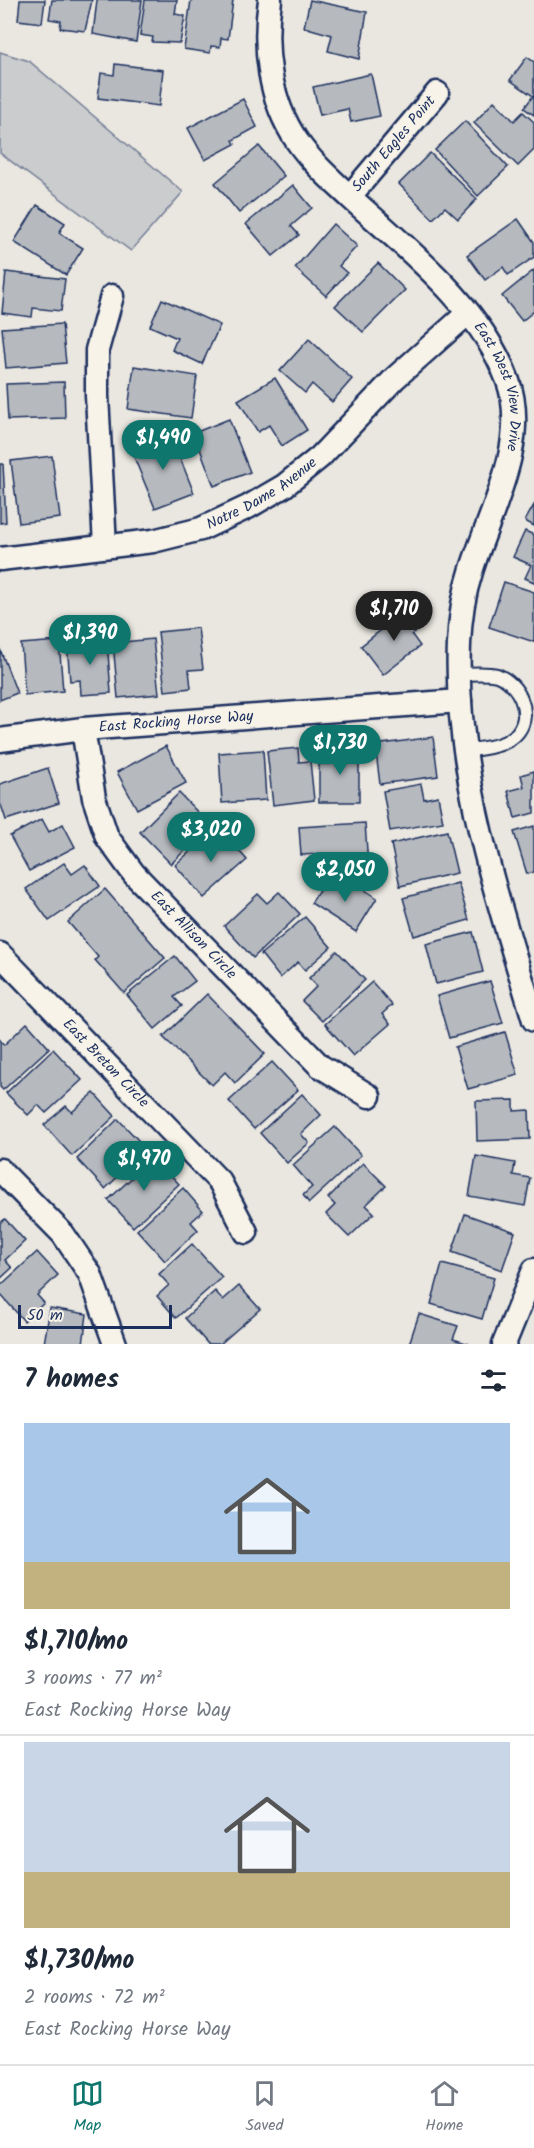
<!DOCTYPE html>
<html lang="en">
<head>
<meta charset="utf-8">
<style>
  body { margin:0; font-family:Kalam,sans-serif; background:#f6f6f7; color:#1f2937; height:100vh; display:flex; flex-direction:column; font-size:22px; white-space:nowrap }
  * { box-sizing:border-box; margin:0 }
  p { font-size:20px; color:#747a83 }
  .icon { flex:none; width:33px; height:33px; fill:none; stroke:currentColor; stroke-width:2; stroke-linecap:round; stroke-linejoin:round }
  .map { position:relative; height:1344px; overflow:hidden }
  .details { display:flex; flex-direction:column; background:#fff; flex:1 }
  .details>* { flex:none }
  .scale { position:absolute; left:18px; bottom:15px; width:154px; box-sizing:border-box; padding-left:6px; border:3px solid #1b2f5e; border-top:0; font-size:16px; line-height:21px; white-space:nowrap; color:#1b2f5e; -webkit-text-stroke:4px #f7f3e8; paint-order:stroke }
  .price { position:absolute; translate:-50% -51px; padding:0 14px; border-radius:21px; background:#0f766e; color:#fff; font-size:20px; line-height:39px; filter:drop-shadow(0 2px 3px #0008) }
  .price::after { content:''; position:absolute; left:50%; top:36px; width:18px; height:14px; margin-left:-9px; background:inherit; clip-path:polygon(0 0,100% 0,50% 100%) }
  .price.on { background:#222; color:#fff }
  ul { padding:0; list-style:none }
  li { display:grid; align-content:center; gap:12px; height:318px; padding:0 24px }
  li+li { border-top:2px solid #e0e1e3 }
  li span { display:grid; place-items:center; height:186px; border-radius:0px; color:#555 }
  li>.icon { margin-inline-start:auto }
  span .icon { width:108px; height:108px; fill:#fffc; stroke-width:1 }
  li b { font-size:26px }
  h2 { display:flex; justify-content:space-between; align-items:center; height:72px; padding:0 24px; font-size:26px }
  .dock { display:flex; justify-content:space-around; align-items:center; height:84px; border-top:2px solid #e0e1e3; background:#fff; font-size:16px; color:#747a83 }
  .dock a { display:grid; justify-items:center; gap:3px }
  .dock .on { color:#0f766e }
  .map>svg:first-child { display:block }
</style>
</head>
<body>
<div class="map">
<svg width="534" height="1344" viewBox="0 0 534 1344">
  <rect width="100%" height="100%" fill="#eae7e0"/>
  <filter id="ink" filterUnits="userSpaceOnUse"><feTurbulence type="fractalNoise" baseFrequency=".0167" numOctaves="2"/><feDisplacementMap in="SourceGraphic" scale="12" xChannelSelector="R" yChannelSelector="G"/><feConvolveMatrix kernelMatrix="1 2 1 2 8 2 1 2 1" color-interpolation-filters="sRGB"/></filter>
  <g filter="url(#ink)">
    <polygon fill="#cbcccd" stroke="#737e96" stroke-width="1.5" points="0,52 29,61 183,192 131,251 0,153"/>
    <g fill="#b6babf" stroke="#1b2f5e" stroke-width="1.5">
      <polygon points="20,0 45,0 42,23 18,20"/>
      <polygon points="52,0 92,0 85,31 60,28 61,21 49,19"/>
      <polygon points="97,0 142,0 136,42 93,34"/>
      <polygon points="145,0 177,0 175,14 185,16 180,43 152,42 153,37 140,35"/>
      <polygon points="191,0 233,0 228,39 221,38 220,47 211,46 210,53 184,49"/>
      <polygon points="310,0 367,12 359,59 328,51 332,35 304,27"/>
      <polygon points="527,57 534,62 534,115 524,108 533,96 510,80"/>
      <polygon points="115,64 163,70 159,106 98,98 101,73 114,75"/>
      <polygon points="371,74 380,116 351,122 348,109 320,115 313,87"/>
      <polygon points="243,99 257,127 233,140 235,144 205,160 188,128"/>
      <polygon points="494,101 514,121 523,112 534,122 534,150 518,166 474,123"/>
      <polygon points="465,121 508,167 478,196 435,150"/>
      <polygon points="259,146 284,176 239,213 215,183"/>
      <polygon points="430,153 477,199 458,219 445,207 433,219 399,184"/>
      <polygon points="293,185 312,208 291,226 299,235 273,256 246,224"/>
      <polygon points="37,205 65,223 59,233 83,248 66,275 14,242"/>
      <polygon points="518,219 534,242 534,257 508,275 503,267 485,280 467,255"/>
      <polygon points="333,224 357,246 339,266 347,273 326,296 295,268"/>
      <polygon points="378,263 405,290 363,332 335,306"/>
      <polygon points="534,270 534,311 522,321 502,296"/>
      <polygon points="6,272 65,279 61,311 33,308 32,317 2,313"/>
      <polygon points="162,299 220,325 202,364 172,350 177,338 150,326"/>
      <polygon points="62,324 66,363 6,368 2,328"/>
      <polygon points="309,339 352,379 332,402 312,384 305,393 280,371"/>
      <polygon points="134,366 197,376 191,418 128,409"/>
      <polygon points="275,378 307,430 282,446 269,425 258,432 238,400"/>
      <polygon points="64,382 65,418 8,420 6,384"/>
      <polygon points="229,419 250,472 214,486 194,433"/>
      <polygon points="171,435 194,493 155,508 131,450"/>
      <polygon points="52,456 60,518 19,523 11,461"/>
      <polygon points="0,464 3,464 6,522 0,523"/>
      <polygon points="534,505 534,526 525,521"/>
      <polygon points="525,531 534,535 534,582 525,578 531,565 513,557"/>
      <polygon points="504,582 534,592 534,642 489,627"/>
      <polygon points="410,607 424,625 412,635 420,646 383,675 361,646"/>
      <polygon points="198,628 203,669 189,670 191,688 165,691 158,632"/>
      <polygon points="153,639 159,694 118,698 113,643"/>
      <polygon points="107,640 111,693 81,695 80,680 70,681 67,643"/>
      <polygon points="59,641 63,691 25,695 21,644"/>
      <polygon points="0,649 17,693 0,700"/>
      <polygon points="433,737 438,776 380,784 375,745"/>
      <polygon points="330,745 359,746 359,802 319,802 319,764 330,764"/>
      <polygon points="166,746 186,783 137,809 117,772"/>
      <polygon points="298,748 299,762 310,761 314,800 273,805 267,751"/>
      <polygon points="263,750 266,800 222,803 219,753"/>
      <polygon points="48,768 59,803 6,820 0,802 0,784"/>
      <polygon points="534,771 534,813 515,818 508,791 524,787 521,775"/>
      <polygon points="421,784 424,799 438,796 443,822 390,831 383,791"/>
      <polygon points="179,793 210,825 171,864 140,832"/>
      <polygon points="42,819 49,832 63,824 75,847 29,871 10,836"/>
      <polygon points="365,823 368,865 320,867 320,854 301,855 299,827"/>
      <polygon points="534,826 534,872 527,874 514,832"/>
      <polygon points="218,827 247,860 204,898 175,865"/>
      <polygon points="447,831 457,873 400,886 391,844"/>
      <polygon points="64,863 72,874 85,865 100,886 49,921 26,889"/>
      <polygon points="346,878 377,898 356,932 311,903 326,880 339,888"/>
      <polygon points="458,883 469,920 414,936 403,898"/>
      <polygon points="105,889 165,958 124,993 95,960 98,957 68,922"/>
      <polygon points="279,892 300,914 253,958 224,926 258,894 267,903"/>
      <polygon points="305,917 331,947 305,970 298,962 280,978 261,954"/>
      <polygon points="473,932 483,972 436,984 426,944"/>
      <polygon points="337,951 365,980 322,1021 302,1001 317,986 309,978"/>
      <polygon points="175,956 195,981 174,997 182,1006 155,1029 127,995"/>
      <polygon points="490,981 503,1023 449,1038 437,996"/>
      <polygon points="372,982 392,1005 382,1014 390,1024 353,1056 325,1024"/>
      <polygon points="207,994 265,1054 235,1083 225,1072 212,1085 163,1037"/>
      <polygon points="27,1023 49,1048 3,1090 0,1087 0,1040 4,1045"/>
      <polygon points="505,1032 518,1075 468,1089 455,1047"/>
      <polygon points="53,1049 82,1080 46,1113 38,1105 28,1115 6,1093"/>
      <polygon points="272,1062 298,1090 254,1129 229,1101"/>
      <polygon points="94,1093 115,1116 72,1156 44,1125 66,1106 72,1112"/>
      <polygon points="302,1094 321,1115 301,1134 309,1143 287,1163 260,1133"/>
      <polygon points="514,1100 514,1111 529,1110 530,1139 477,1141 476,1101"/>
      <polygon points="118,1119 139,1141 119,1160 127,1168 105,1189 77,1159"/>
      <polygon points="335,1127 361,1155 309,1203 303,1195 312,1187 293,1165"/>
      <polygon points="476,1156 515,1163 513,1175 530,1178 525,1206 469,1196"/>
      <polygon points="154,1157 179,1184 133,1227 108,1200"/>
      <polygon points="363,1163 386,1186 366,1205 374,1213 349,1237 326,1214 335,1205 328,1198"/>
      <polygon points="183,1188 203,1211 191,1222 198,1230 165,1261 137,1230"/>
      <polygon points="465,1214 515,1232 502,1270 452,1252"/>
      <polygon points="5,1219 25,1241 5,1260 12,1268 0,1279 0,1223"/>
      <polygon points="192,1244 222,1277 176,1318 157,1296 169,1285 159,1274"/>
      <polygon points="37,1252 58,1275 37,1295 44,1303 24,1321 0,1294 0,1286"/>
      <polygon points="442,1264 494,1278 482,1319 431,1304"/>
      <polygon points="239,1286 260,1309 220,1344 208,1344 185,1318 215,1291 223,1300"/>
      <polygon points="50,1308 87,1314 83,1344 44,1344"/>
      <polygon points="419,1314 458,1326 453,1339 469,1344 409,1344"/>
    </g>
    <g fill="none" stroke-linecap="round" stroke-linejoin="round">
      <defs>
        <path id="lane" d="M459 674C470 674 486 672 497 675 518 683 533 712 518 732 507 747 482 748 466 751"/>
        <g id="street">
          <path id="s1" d="M270 0C263 48 269 100 297 141 312 163 332 180 351 198 409 251 480 305 508 381 530 443 488 515 471 572 463 596 460 619 459 644 454 773 498 899 534 1020"/>
          <path id="s2" d="M350 196 437 93"/>
          <polyline points="105,546 97,396 97,350 112,296"/>
          <path id="s3" d="M0 559 153 541 201 529 248 507 284 486 320 457 395 378 468 313"/>
          <path id="s4" d="M83 729 94 798 107 837 134 874 320 1066 369 1096"/>
          <path id="s5" d="M0 740 83 729 460 701"/>
          <path id="s6" d="M0 954 220 1182 246 1232"/>
          <polyline points="0,1170 63,1234 90,1274 115,1344"/>
          <polyline points="504,1344 534,1270"/>
        </g>
      </defs>
      <use href="#lane" stroke="#1b2f5e" stroke-width="16"/>
      <use href="#street" stroke="#1b2f5e" stroke-width="27"/>
      <use href="#lane" stroke="#f7f3e8" stroke-width="12"/>
      <use href="#street" stroke="#f7f3e8" stroke-width="22"/>
    </g>
  </g>
  <g text-anchor="middle" dominant-baseline="central" stroke-width="5" stroke-linejoin="round" paint-order="stroke">
    <g font-size="15" fill="#1b2f5e" stroke="#f7f3e8">
      <text stroke="none"><textPath href="#s2" startOffset="68">South Eagles Point</textPath></text>
      <text stroke="none"><textPath href="#s1" startOffset="472">East West View Drive</textPath></text>
      <text stroke="none"><textPath href="#s3" startOffset="274">Notre Dame Avenue</textPath></text>
      <text stroke="none"><textPath href="#s5" startOffset="177">East Rocking Horse Way</textPath></text>
      <text stroke="none"><textPath href="#s4" startOffset="242">East Allison Circle</textPath></text>
      <text stroke="none"><textPath href="#s6" startOffset="152">East Breton Circle</textPath></text>
    </g>
  </g>
</svg>
<div class="scale">50 m</div>
<b class="price" style="left:163px;top:471px">$1,490</b>
<b class="price on" style="left:394px;top:642px">$1,710</b>
<b class="price" style="left:90px;top:666px">$1,390</b>
<b class="price" style="left:340px;top:776px">$1,730</b>
<b class="price" style="left:211px;top:863px">$3,020</b>
<b class="price" style="left:345px;top:903px">$2,050</b>
<b class="price" style="left:144px;top:1192px">$1,970</b>
</div>
<section class="details">
<h2>7 homes<svg class="icon" aria-label="filters" viewBox="0 0 24 24"><path d="M4 7h16M4 17h16"/><circle cx="9" cy="7" r="2"/><circle cx="15" cy="17" r="2"/></svg></h2>
<ul>
<li><span style="background:linear-gradient(#a9c7e8 75%,#c2b280 0)"><svg class="icon" aria-label="home" viewBox="0 0 24 24"><path d="M3 11l9-7 9 7M6 9v11h12V9"/></svg></span><div><b>$1,710/mo</b><p>3 rooms · 77 m²</p><p>East Rocking Horse Way</p></div></li>
<li><span style="background:linear-gradient(#c9d6e8 70%,#c2b280 0)"><svg class="icon" aria-label="home" viewBox="0 0 24 24"><path d="M3 11l9-7 9 7M6 9v11h12V9"/></svg></span><div><b>$1,730/mo</b><p>2 rooms · 72 m²</p><p>East Rocking Horse Way</p></div></li>
</ul>
</section>
<nav class="dock">
<a class="on"><svg class="icon" aria-label="map" viewBox="0 0 24 24"><path d="M3 6l6-2 6 2 6-2v14l-6 2-6-2-6 2zM9 4v14M15 6v14"/></svg>Map</a>
<a><svg class="icon" aria-label="saved" viewBox="0 0 24 24"><path d="M7 4h10v16l-5-4-5 4z"/></svg>Saved</a>
<a><svg class="icon" aria-label="home" viewBox="0 0 24 24"><path d="M3 11l9-7 9 7M6 9v11h12V9"/></svg>Home</a>
</nav>
</body>
</html>
